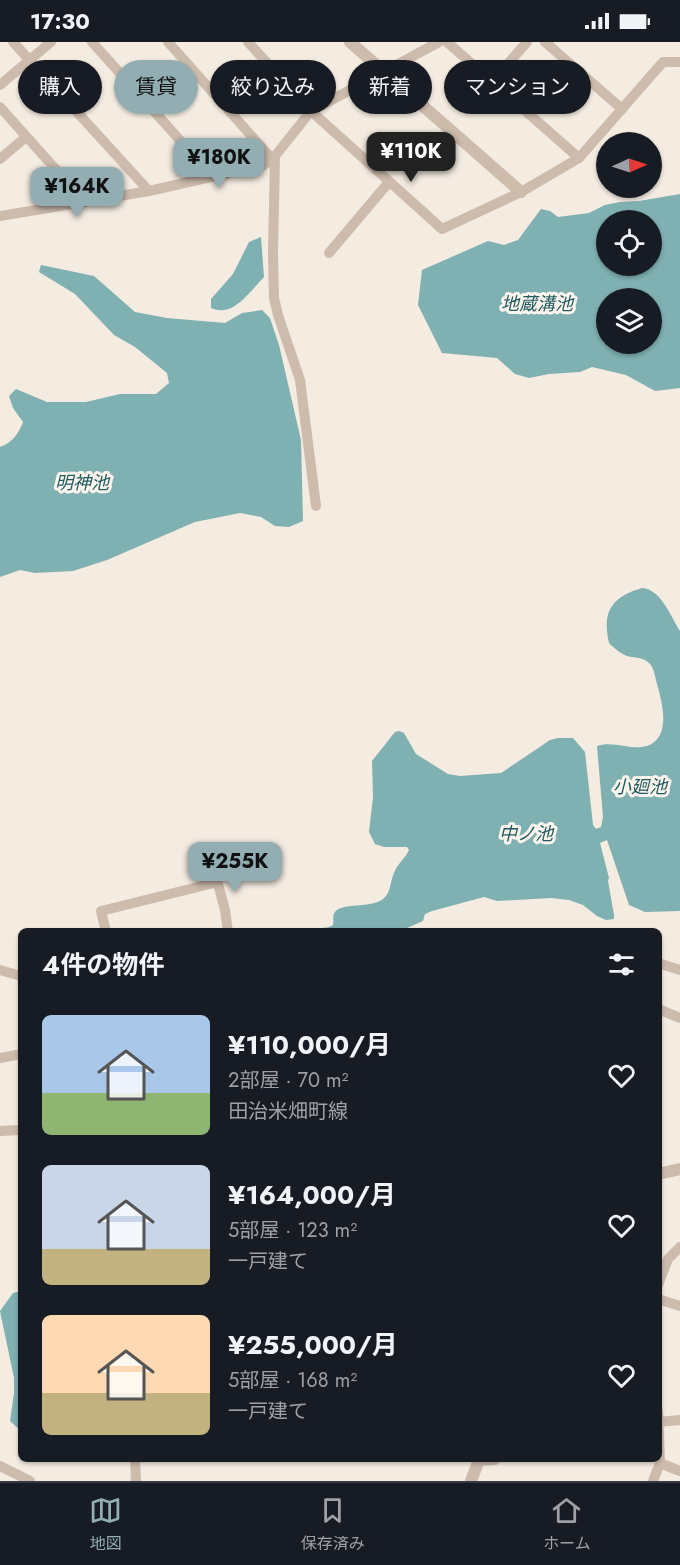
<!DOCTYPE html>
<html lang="ja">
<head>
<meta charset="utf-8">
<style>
  body { margin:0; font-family:Jost,"Noto Sans JP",sans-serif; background:#20242c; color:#f1f3f6; height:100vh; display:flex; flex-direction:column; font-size:22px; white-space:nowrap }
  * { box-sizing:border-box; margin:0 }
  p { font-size:20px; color:#9ea1a6 }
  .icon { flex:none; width:33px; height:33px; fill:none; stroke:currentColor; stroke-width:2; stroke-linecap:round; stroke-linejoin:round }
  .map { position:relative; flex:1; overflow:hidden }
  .details { position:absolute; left:18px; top:886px; width:644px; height:534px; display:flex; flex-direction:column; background:#171b24; border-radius:9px; box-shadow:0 2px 4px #0004 }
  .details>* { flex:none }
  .top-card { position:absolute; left:18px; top:18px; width:645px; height:54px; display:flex; gap:12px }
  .needle { width:39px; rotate:87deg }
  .tools { position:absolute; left:596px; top:90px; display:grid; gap:12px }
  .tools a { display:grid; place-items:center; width:66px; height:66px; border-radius:50%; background:#171b24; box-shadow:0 2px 4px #0004; font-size:30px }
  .price { position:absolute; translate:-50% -51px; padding:0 14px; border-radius:12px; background:#92aeb2; color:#111; font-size:20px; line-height:39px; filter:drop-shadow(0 2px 3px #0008) }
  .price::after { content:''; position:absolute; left:50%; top:36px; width:18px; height:14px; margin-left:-9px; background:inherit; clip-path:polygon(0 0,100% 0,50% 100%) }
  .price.selected { background:#222; color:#fff }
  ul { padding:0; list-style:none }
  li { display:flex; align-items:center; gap:18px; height:150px; padding:0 24px }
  li span { display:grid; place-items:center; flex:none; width:168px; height:120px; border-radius:9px; color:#555 }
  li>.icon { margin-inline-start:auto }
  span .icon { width:72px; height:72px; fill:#fffc; stroke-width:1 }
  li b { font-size:26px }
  h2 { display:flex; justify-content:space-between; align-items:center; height:72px; padding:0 24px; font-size:26px }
  .tag { padding:0 21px; border-radius:27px; background:#171b24; box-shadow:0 2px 4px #0004; font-size:21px; line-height:54px }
  .tag.selected { background:#92aeb2; color:#111 }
  .status { display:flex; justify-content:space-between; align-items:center; height:42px; padding:0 30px; background:#171b24; direction:ltr }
  .status svg { height:16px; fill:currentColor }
  .dock { display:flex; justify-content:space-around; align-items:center; height:84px; border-top:2px solid #363941; background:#171b24; font-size:16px; color:#9ea1a6 }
  .dock a { display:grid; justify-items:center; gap:3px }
  .dock .selected { color:#92aeb2 }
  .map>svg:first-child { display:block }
</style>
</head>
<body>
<div class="status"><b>17:30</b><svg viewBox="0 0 49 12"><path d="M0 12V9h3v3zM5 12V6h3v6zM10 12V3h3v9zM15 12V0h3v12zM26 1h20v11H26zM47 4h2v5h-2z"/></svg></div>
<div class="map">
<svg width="680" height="1439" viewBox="0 0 680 1439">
  <rect width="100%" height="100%" fill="#f4ebe1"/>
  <g fill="#7fb0b2" fill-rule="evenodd">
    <path d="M680 152V346L655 349 626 333 592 325 580 330 549 332 529 336 515 332 497 316 442 311 418 263 422 228 488 199 504 203 518 198 541 167 550 169 558 175 589 171 605 163 620 160 639 159ZM606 178H651V224H606ZM651 256V302H606V256Z"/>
    <path d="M261 195 264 235C249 250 233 276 211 266V257L233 232 249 200Z"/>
    <path d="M41 223 94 234 135 270 167 276 225 281 242 271 262 268 270 276 279 303 301 398 303 479 289 485 275 484 261 475 240 471 195 480 107 518 73 529 35 531 20 528 0 535V405C12 401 19 391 23 380L13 366 9 354 16 347 47 360H86L120 352H156L169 341 167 331 135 305 114 293 75 252 39 230Z"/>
    <path d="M642 546C661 547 671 575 680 589V869L645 870 629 863 607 798 600 801 609 836 608 839 614 873V877L606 878 597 874 583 863 569 858 551 856 497 859 484 855 432 869 425 872 423 879 400 889H302C311 883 324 889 333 883 334 879 332 873 335 870 342 860 370 867 383 857 391 851 390 840 394 831 397 822 405 817 409 808L407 805H384L375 802 369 790 373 755 372 719 395 690 399 689 404 691 416 712 448 732 460 734 501 731 550 698 558 696H573L585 710 593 783 596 787 601 785 603 775 597 704C614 698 631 709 647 704 672 695 662 660 657 642 655 635 654 625 649 621 643 615 635 616 627 614 621 612 614 606 609 601 602 570 611 555 642 546Z"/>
    <polygon points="21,1249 21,1389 10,1379 14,1351 14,1336 0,1269 13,1251"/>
  </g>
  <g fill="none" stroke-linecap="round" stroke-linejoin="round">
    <g stroke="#cdbbac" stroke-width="10">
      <polyline points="13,0 149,149"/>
      <polyline points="92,0 212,134"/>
      <polyline points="168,0 272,117"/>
      <polyline points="248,0 311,69 442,187 521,150 579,116 663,20 680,20"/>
      <polyline points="447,0 579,116"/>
      <polyline points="545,0 622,67"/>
      <polyline points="492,40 527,0"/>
      <polyline points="0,43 51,0"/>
      <polyline points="0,65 85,160"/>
      <polyline points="275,114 273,211 274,256 278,273 300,338 316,464"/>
      <polyline points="0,117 26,95"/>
      <polyline points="0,174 149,149 264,123 275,114 311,69 439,0"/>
      <polyline points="329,211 389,140"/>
      <polyline points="212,820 225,868 228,890"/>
      <polyline points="106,890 101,869 218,840"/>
      <polyline points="658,921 680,928"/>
      <polyline points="0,928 21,934"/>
      <polyline points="658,967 680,976"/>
      <polyline points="0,1016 21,1012"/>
      <polyline points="0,1089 21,1088"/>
      <polyline points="658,1243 668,1217 680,1205"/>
      <polyline points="658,1257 680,1264"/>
      <polyline points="658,1380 680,1378"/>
      <polyline points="135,1418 136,1439"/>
      <polyline points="478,1419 495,1418"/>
      <polyline points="660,1421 680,1429"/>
      <polyline points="0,1424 30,1439"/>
      <polyline points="653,1439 660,1421 658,1369"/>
    </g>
    <g stroke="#cdbbac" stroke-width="12">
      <polyline points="350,0 521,150"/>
      <polyline points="658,1132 680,1127"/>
      <polyline points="471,1439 479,1418"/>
    </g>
  </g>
  <g text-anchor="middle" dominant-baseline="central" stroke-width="6" stroke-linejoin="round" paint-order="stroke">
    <g font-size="18" font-style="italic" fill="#1f5a5e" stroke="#fbf5ee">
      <text x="537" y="262">地蔵溝池</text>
      <text x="82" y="441">明神池</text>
      <text x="640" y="745">小廻池</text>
      <text x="526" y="792">中ノ池</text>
    </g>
  </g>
</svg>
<div class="tools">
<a><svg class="needle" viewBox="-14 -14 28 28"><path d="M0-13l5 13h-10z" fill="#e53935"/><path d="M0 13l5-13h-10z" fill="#9ea1a6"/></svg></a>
<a><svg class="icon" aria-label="locate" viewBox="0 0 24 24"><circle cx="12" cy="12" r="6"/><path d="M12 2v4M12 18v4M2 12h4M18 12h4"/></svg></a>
<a><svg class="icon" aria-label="layers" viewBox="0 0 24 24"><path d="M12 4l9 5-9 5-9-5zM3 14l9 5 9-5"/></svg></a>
</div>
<b class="price selected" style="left:411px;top:141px">¥110K</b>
<b class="price" style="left:219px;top:147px">¥180K</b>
<b class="price" style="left:77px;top:176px">¥164K</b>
<b class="price" style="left:235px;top:851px">¥255K</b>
<div class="top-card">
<a class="tag">購入</a>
<a class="tag selected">賃貸</a>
<a class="tag">絞り込み</a>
<a class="tag">新着</a>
<a class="tag">マンション</a>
</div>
<section class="details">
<h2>4件の物件<svg class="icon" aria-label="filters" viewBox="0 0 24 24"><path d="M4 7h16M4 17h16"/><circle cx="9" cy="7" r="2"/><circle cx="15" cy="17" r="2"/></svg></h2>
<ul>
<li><span style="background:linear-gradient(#a9c7e8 65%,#8fb573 0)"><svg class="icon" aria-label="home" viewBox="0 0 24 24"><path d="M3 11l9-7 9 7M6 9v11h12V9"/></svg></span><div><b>¥110,000/月</b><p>2部屋 · 70 m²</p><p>田治米畑町線</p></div><svg class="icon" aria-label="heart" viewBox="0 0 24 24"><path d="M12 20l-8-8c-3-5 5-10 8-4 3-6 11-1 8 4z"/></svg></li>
<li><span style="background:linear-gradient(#c9d6e8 70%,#c2b280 0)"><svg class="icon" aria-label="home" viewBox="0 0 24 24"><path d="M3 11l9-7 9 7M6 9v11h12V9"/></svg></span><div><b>¥164,000/月</b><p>5部屋 · 123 m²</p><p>一戸建て</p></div><svg class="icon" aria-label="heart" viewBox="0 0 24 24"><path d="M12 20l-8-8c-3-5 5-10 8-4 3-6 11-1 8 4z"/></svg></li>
<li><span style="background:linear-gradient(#ffd9b3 65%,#c2b280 0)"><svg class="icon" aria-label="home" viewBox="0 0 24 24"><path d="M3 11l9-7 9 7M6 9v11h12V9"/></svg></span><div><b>¥255,000/月</b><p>5部屋 · 168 m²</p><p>一戸建て</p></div><svg class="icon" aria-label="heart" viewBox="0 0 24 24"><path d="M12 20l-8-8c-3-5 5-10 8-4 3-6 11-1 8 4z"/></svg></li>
</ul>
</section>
</div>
<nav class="dock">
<a class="selected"><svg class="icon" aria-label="map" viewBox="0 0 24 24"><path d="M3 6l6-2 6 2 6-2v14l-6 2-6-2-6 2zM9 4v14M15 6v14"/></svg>地図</a>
<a><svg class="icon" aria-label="saved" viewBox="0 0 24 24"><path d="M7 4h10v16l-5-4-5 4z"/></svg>保存済み</a>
<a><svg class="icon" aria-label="home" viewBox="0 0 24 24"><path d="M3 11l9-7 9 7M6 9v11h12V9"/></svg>ホーム</a>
</nav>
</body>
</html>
